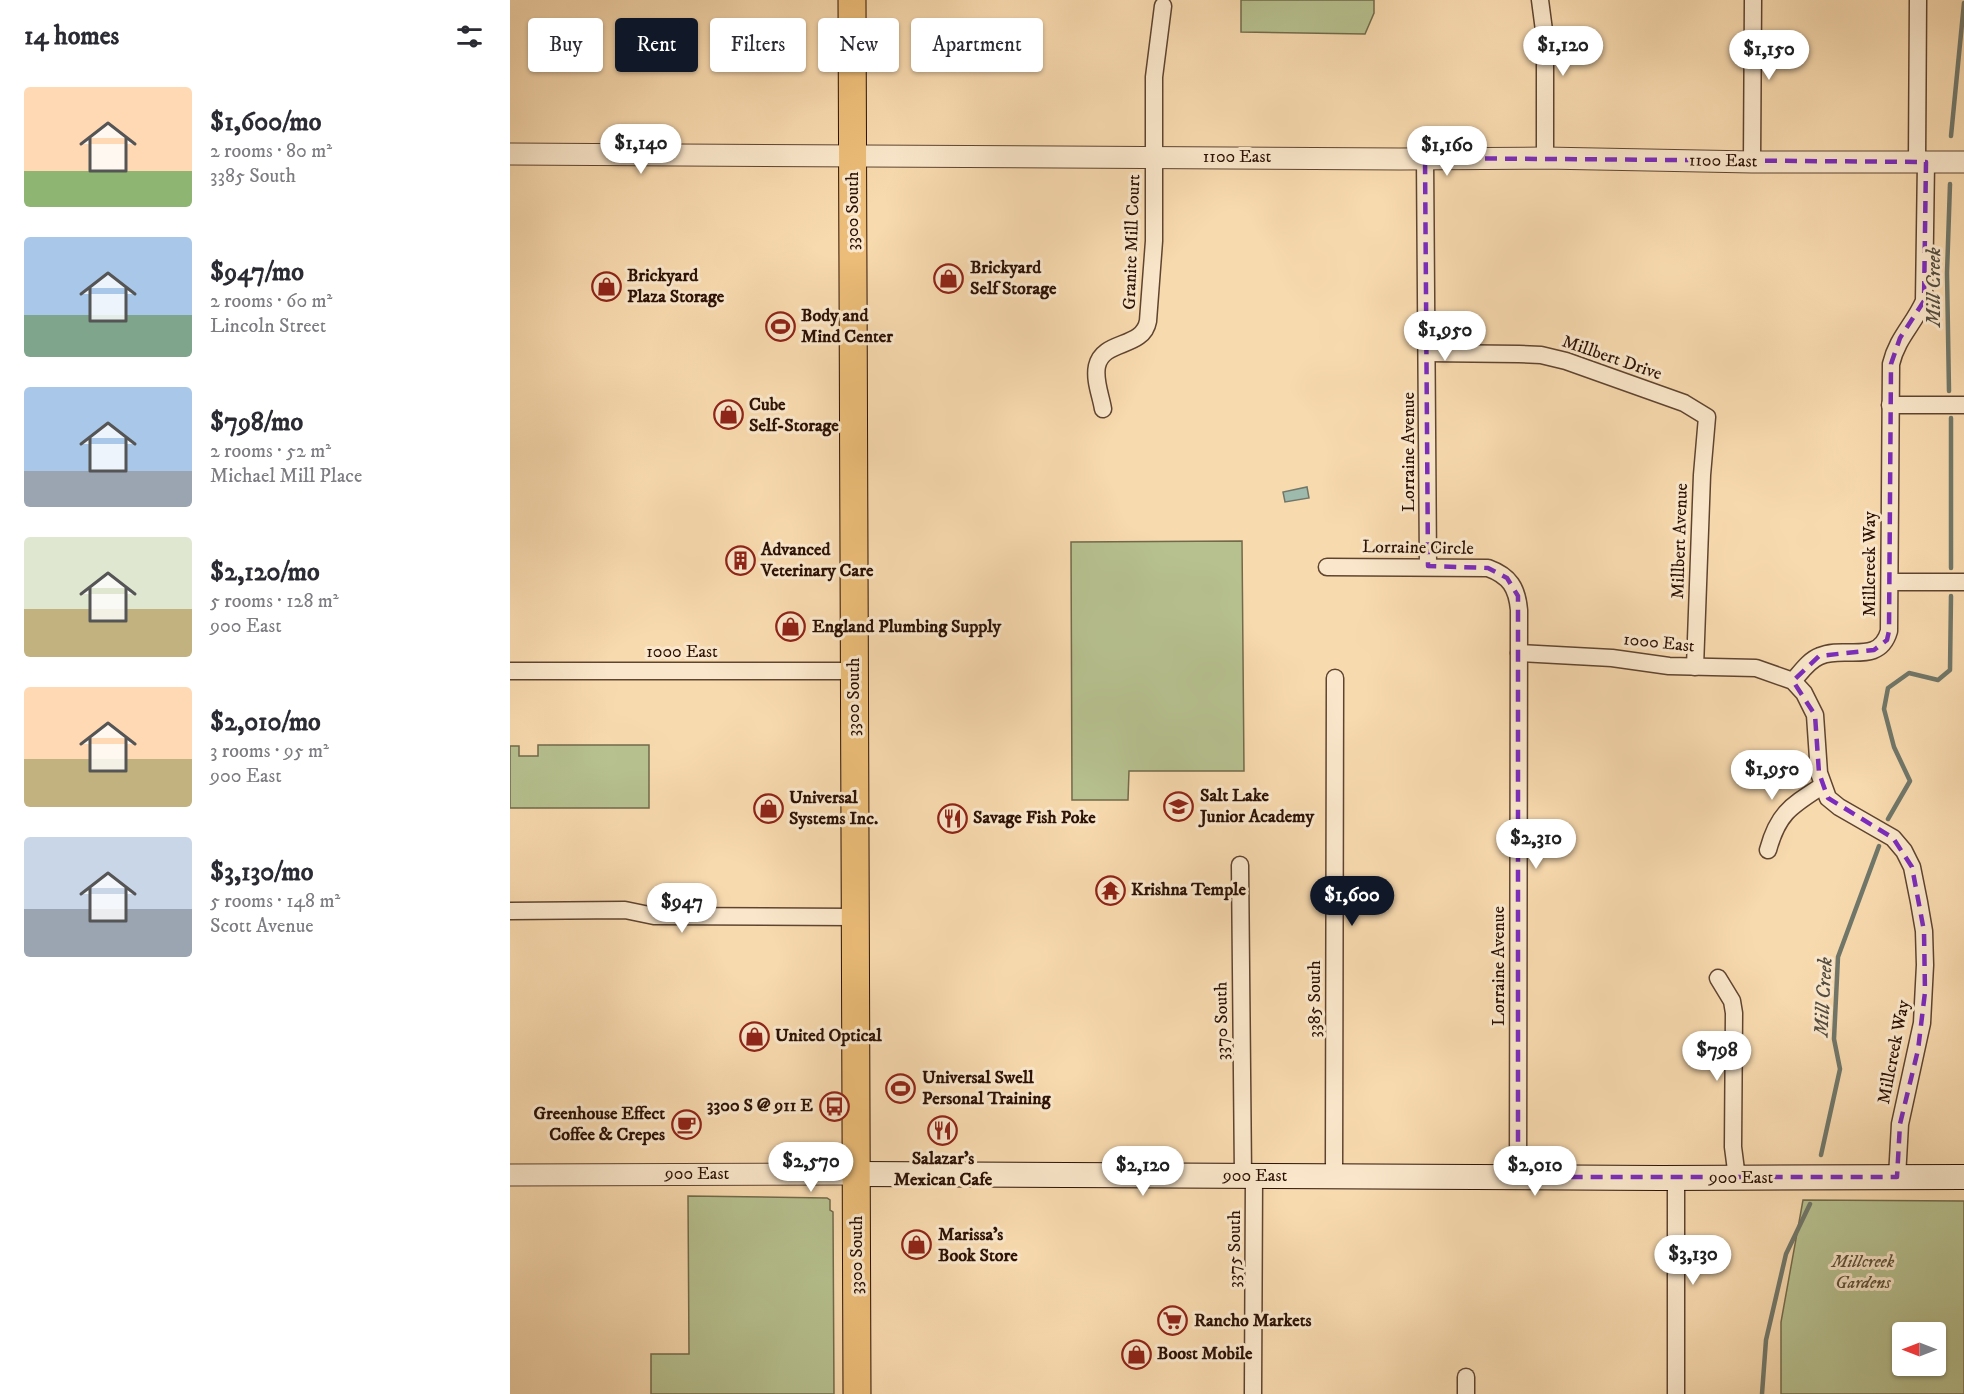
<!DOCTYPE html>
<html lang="en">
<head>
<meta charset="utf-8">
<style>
  body { margin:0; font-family:"IM FELL DW Pica",serif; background:#f2f2f3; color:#2b2b33; height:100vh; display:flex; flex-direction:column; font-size:22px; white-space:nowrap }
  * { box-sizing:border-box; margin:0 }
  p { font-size:20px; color:#7c7c81 }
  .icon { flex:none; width:33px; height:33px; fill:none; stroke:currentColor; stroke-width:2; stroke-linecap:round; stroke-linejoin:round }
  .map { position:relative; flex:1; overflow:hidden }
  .panel { display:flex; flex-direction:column; background:#fff; width:510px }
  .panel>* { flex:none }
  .guide { position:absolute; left:18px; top:18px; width:570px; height:54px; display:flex; gap:12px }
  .needle { width:39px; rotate:270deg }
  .tools { position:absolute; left:1382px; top:1322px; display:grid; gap:12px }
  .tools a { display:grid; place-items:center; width:54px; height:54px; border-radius:6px; background:#fff; box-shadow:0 2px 4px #0004; font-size:30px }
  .price { position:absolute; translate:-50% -51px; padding:0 14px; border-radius:21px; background:#fff; color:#222; font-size:20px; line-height:39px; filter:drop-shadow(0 2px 3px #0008) }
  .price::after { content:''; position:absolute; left:50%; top:36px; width:18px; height:14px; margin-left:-9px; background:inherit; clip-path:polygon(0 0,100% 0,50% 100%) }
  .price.active { background:#111827; color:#fff }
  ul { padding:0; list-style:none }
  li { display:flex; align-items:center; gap:18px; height:150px; padding:0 24px }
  li span { display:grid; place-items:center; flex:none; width:168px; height:120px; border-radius:6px; color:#555 }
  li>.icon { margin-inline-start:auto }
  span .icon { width:72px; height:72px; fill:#fffc; stroke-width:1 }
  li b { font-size:26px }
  h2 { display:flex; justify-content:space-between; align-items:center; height:72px; padding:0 24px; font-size:26px }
  .chip { padding:0 21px; border-radius:6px; background:#fff; box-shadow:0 2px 4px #0004; font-size:21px; line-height:54px }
  .chip.active { background:#111827; color:#fff }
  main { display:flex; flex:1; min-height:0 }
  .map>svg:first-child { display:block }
</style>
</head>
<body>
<main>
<section class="panel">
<h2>14 homes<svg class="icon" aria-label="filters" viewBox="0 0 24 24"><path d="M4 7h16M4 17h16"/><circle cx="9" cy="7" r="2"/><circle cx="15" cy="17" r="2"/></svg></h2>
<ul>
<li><span style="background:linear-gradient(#ffd9b3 70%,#8fb573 0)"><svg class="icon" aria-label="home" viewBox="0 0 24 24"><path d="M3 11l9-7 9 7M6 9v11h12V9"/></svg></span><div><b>$1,600/mo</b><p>2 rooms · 80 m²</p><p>3385 South</p></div></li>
<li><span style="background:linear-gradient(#a9c7e8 65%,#7fa58c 0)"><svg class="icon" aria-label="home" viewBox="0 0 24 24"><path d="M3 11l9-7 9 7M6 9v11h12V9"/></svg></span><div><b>$947/mo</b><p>2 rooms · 60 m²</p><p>Lincoln Street</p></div></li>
<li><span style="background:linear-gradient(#a9c7e8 70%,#9aa5b1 0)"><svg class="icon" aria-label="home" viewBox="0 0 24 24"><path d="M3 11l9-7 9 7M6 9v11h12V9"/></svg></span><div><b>$798/mo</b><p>2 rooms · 52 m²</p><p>Michael Mill Place</p></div></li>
<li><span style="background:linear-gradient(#dfe7d0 60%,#c2b280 0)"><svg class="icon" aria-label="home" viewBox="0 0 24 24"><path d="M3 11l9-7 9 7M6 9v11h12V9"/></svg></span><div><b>$2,120/mo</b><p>5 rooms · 128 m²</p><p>900 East</p></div></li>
<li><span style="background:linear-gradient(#ffd9b3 60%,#c2b280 0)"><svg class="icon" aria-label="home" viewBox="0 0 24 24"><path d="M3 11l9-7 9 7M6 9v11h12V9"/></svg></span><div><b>$2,010/mo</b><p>3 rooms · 95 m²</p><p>900 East</p></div></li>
<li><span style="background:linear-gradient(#c9d6e8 60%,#9aa5b1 0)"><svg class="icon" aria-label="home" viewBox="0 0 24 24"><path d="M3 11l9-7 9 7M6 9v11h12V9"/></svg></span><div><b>$3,130/mo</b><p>5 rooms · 148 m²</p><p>Scott Avenue</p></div></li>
</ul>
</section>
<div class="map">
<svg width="1454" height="1394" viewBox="0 0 1454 1394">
  <rect width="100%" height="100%" fill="#f8daaf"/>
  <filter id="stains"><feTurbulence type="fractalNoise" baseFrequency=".00333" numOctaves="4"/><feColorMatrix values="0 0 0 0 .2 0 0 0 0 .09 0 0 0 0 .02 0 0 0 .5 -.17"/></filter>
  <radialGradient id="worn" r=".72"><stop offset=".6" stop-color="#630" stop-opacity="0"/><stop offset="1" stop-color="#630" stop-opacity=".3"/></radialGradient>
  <g fill="#b7c190" stroke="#726a4b" stroke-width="1.5" fill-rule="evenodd">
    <polygon points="731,0 864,0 864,13 855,34 731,32"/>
    <polygon points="732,541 734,771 619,771 618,800 562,800 561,542"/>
    <polygon points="28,745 139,745 139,808 0,808 0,746 9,746 9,756 28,756"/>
    <polygon points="178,1196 317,1198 320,1200 320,1210 323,1212 324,1394 141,1394 141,1354 179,1354"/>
    <path d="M1293 1200 1454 1201V1394H1271V1322ZM1392 1332H1425V1365H1392Z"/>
  </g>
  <polygon fill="#9dbaad" stroke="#70776a" stroke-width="1.5" points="797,487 799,498 775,502 773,492"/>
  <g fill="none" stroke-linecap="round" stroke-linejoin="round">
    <g stroke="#70776a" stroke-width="4.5">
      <polyline points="1441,136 1454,3"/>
      <polyline points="1439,391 1437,273 1440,184"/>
      <polyline points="1441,418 1441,568"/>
      <polyline points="1378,819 1400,781 1384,747 1374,709 1378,688 1399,673 1428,680 1440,670 1441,596"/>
      <polyline points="1311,1155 1330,1069 1324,1039 1328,957 1369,846"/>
      <polyline points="1252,1394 1256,1340 1276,1254 1300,1204"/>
    </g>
    <defs>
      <g id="minor">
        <polyline points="1030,0 1035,38 1035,158"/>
        <polyline points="915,158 918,566"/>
        <polyline points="1242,162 1243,0"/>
        <polyline points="1407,162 1408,0"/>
        <polyline points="917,353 1009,354 1031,355 1056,361 1174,403 1197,417 1192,475 1185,667"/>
        <polyline points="1380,405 1454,405"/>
        <path d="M593 409C591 396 584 380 587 366 593 339 633 349 638 321L644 241V77L653 6"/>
        <path d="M817 567 978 568C1000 576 1007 588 1009 610L1008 1177"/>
        <polyline points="1380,582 1454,582"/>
        <polyline points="1009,653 1102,658 1159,666 1246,668 1283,681 1294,693 1305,715 1309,773 1318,798 1329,807 1383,838 1394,851 1402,867 1409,902 1414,931 1415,965 1412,1023 1390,1124 1387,1177"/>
        <polyline points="0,671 344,671"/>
        <path d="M1283 681C1291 672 1299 660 1310 656 1334 645 1369 666 1379 631L1381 364C1387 338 1404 324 1414 301L1416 162"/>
        <path d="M1258 850C1268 813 1281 806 1312 786"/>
        <polyline points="730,865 733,1176"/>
        <polyline points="0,911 115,910 144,916 345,917"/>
        <polyline points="1208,978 1222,1001 1224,1013 1223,1147 1227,1178"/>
        <polyline points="824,1176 825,678"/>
        <polyline points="956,1377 956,1394"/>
        <polyline points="743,1394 744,1176"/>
        <polyline points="1166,1394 1166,1178"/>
      </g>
      <g id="tertiary">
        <polyline points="0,154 890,159 1035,158 1242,162 1454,162"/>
        <polyline points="0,1175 346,1174"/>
      </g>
      <polyline id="secondary" points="346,1174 1152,1178 1454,1177"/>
      <polyline id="primary" points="342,0 347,1394"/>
    </defs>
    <use href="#minor" stroke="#5f4430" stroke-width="19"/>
    <use href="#tertiary" stroke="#5f4430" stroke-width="23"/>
    <use href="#secondary" stroke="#2c1206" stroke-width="26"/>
    <use href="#primary" stroke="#2c1206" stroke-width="29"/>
    <use href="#minor" stroke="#fae7cb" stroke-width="16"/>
    <use href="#tertiary" stroke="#fae7cb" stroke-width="21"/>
    <use href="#secondary" stroke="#fae7cb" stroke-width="24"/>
    <use href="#primary" stroke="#ecbd78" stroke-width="27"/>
  </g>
  <path fill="none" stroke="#7b2cbf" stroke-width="4.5" stroke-dasharray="12 8" stroke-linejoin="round" d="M915 158 1416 162 1414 301 1390 338 1381 364 1379 631 1377 640 1364 650 1309 656 1283 681 1305 715 1309 773 1318 798 1383 838 1402 867 1414 931 1415 992 1408 1050 1390 1124 1387 1177H1008V596L997 578 978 568 918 566Z"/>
  <defs>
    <symbol id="shop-ring" viewBox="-11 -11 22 22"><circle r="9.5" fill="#fae7cb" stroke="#8f2418" stroke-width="1.5"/><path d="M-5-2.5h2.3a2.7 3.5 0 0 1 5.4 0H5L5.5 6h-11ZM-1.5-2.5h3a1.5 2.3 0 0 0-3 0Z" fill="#8f2418"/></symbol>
    <symbol id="stadium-ring" viewBox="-11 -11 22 22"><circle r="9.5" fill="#fae7cb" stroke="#8f2418" stroke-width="1.5"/><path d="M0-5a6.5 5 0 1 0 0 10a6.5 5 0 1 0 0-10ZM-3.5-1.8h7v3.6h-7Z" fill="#8f2418"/></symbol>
    <symbol id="building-ring" viewBox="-11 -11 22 22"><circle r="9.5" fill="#fae7cb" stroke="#8f2418" stroke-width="1.5"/><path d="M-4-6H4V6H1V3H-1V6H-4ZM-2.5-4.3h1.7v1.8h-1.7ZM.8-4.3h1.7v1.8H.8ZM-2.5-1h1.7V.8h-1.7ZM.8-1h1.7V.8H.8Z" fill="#8f2418"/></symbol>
    <symbol id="school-ring" viewBox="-11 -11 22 22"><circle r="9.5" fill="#fae7cb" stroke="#8f2418" stroke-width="1.5"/><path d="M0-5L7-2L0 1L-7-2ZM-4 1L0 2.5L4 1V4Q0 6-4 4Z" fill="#8f2418"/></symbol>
    <symbol id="restaurant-ring" viewBox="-11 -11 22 22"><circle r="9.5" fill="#fae7cb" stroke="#8f2418" stroke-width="1.5"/><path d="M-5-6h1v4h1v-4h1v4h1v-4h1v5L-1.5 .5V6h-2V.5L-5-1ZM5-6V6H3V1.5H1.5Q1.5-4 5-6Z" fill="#8f2418"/></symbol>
    <symbol id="temple-ring" viewBox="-11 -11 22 22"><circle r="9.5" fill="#fae7cb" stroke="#8f2418" stroke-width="1.5"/><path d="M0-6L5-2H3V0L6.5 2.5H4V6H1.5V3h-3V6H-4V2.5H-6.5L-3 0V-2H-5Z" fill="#8f2418"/></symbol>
    <symbol id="bus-ring" viewBox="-11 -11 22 22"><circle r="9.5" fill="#fae7cb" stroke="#8f2418" stroke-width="1.5"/><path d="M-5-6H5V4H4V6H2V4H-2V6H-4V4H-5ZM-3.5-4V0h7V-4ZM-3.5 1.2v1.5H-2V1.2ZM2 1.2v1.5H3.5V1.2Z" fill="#8f2418"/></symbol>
    <symbol id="cafe-ring" viewBox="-11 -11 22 22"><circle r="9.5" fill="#fae7cb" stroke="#8f2418" stroke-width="1.5"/><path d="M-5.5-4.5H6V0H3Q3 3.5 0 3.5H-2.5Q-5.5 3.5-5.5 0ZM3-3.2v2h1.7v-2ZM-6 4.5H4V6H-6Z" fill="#8f2418"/></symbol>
    <symbol id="supermarket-ring" viewBox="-11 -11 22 22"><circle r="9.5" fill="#fae7cb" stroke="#8f2418" stroke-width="1.5"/><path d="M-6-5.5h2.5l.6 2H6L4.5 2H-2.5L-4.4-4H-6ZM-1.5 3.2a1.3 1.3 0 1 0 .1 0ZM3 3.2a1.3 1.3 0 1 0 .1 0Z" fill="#8f2418"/></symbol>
  </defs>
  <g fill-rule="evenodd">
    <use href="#shop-ring" x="422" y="262" width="33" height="33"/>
    <use href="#shop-ring" x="80" y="270" width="33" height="33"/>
    <use href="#stadium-ring" x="254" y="310" width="33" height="33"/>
    <use href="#shop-ring" x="202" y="398" width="33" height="33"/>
    <use href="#building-ring" x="214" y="544" width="33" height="33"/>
    <use href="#shop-ring" x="264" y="610" width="33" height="33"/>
    <use href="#school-ring" x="652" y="790" width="33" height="33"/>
    <use href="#shop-ring" x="242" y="792" width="33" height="33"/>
    <use href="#restaurant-ring" x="426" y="802" width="33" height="33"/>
    <use href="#temple-ring" x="584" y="874" width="33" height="33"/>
    <use href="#shop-ring" x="228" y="1020" width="33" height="33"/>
    <use href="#stadium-ring" x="374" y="1072" width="33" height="33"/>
    <use href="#bus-ring" x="308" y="1090" width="33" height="33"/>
    <use href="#cafe-ring" x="160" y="1108" width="33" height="33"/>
    <use href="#restaurant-ring" x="416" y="1114" width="33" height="33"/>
    <use href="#shop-ring" x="390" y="1228" width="33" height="33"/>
    <use href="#supermarket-ring" x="646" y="1304" width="33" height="33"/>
    <use href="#shop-ring" x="610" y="1338" width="33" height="33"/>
  </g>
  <g text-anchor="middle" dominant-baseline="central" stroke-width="6" stroke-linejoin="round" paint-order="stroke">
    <g font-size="18" fill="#2c1206" stroke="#fae7cb">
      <text x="727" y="157">1100 East</text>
      <text transform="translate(1213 161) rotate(1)">1100 East</text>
      <text transform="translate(343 211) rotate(-90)">3300 South</text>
      <text transform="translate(622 242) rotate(-88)">Granite Mill Court</text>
      <text transform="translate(1102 358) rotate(19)">Millbert Drive</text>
      <text transform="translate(899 452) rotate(-90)">Lorraine Avenue</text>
      <text transform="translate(1170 541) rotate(-88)">Millbert Avenue</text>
      <text transform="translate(908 548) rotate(1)">Lorraine Circle</text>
      <text transform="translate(1360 564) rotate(-90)">Millcreek Way</text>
      <text transform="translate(1149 643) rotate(6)">1000 East</text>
      <text x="172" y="652">1000 East</text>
      <text transform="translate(344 697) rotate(-90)">3300 South</text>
      <text transform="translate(989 966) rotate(-90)">Lorraine Avenue</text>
      <text transform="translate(805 999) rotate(-90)">3385 South</text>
      <text transform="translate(712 1021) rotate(-91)">3370 South</text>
      <text transform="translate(1384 1052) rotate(-79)">Millcreek Way</text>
      <text x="187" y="1174">900 East</text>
      <text x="745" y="1176">900 East</text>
      <text x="1231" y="1178">900 East</text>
      <text transform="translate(725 1249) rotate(-90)">3375 South</text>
      <text transform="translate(347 1255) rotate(-90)">3300 South</text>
    </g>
    <g font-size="18" font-weight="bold" fill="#2c1206" stroke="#fae7cb" text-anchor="start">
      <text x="460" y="268">Brickyard<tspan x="460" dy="21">Self Storage</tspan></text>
      <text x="117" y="276">Brickyard<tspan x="117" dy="21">Plaza Storage</tspan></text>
      <text x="291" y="316">Body and<tspan x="291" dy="21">Mind Center</tspan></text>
      <text x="239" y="405">Cube<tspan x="239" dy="21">Self-Storage</tspan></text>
      <text x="251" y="550">Advanced<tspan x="251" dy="21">Veterinary Care</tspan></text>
      <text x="302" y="627">England Plumbing Supply</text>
      <text x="690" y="796">Salt Lake<tspan x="690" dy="21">Junior Academy</tspan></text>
      <text x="279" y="798">Universal<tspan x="279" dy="21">Systems Inc.</tspan></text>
      <text x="463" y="818">Savage Fish Poke</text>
      <text x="621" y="890">Krishna Temple</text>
      <text x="265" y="1036">United Optical</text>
      <text x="412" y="1078">Universal Swell<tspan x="412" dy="21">Personal Training</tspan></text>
      <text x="303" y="1106" text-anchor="end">3300 S @ 911 E</text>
      <text x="155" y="1114" text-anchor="end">Greenhouse Effect<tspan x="155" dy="21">Coffee &amp; Crepes</tspan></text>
      <text x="433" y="1159" text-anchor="middle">Salazar's<tspan x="433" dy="21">Mexican Cafe</tspan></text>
      <text x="428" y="1235">Marissa's<tspan x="428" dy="21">Book Store</tspan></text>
      <text x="684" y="1321">Rancho Markets</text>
      <text x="647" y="1354">Boost Mobile</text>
    </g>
    <g font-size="18" font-style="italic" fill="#5d4f36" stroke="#fae7cb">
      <text x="1353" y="1262">Millcreek<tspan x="1353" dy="21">Gardens</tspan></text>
    </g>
    <g font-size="20" font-style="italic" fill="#544d40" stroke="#fae7cb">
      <text transform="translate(1424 287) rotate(-90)">Mill Creek</text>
      <text transform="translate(1314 997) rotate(-87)">Mill Creek</text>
    </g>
  </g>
  <rect width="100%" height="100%" filter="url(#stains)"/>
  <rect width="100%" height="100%" fill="url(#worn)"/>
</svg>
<div class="tools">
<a><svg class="needle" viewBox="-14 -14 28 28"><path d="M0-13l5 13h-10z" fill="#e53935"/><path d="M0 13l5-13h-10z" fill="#7c7c81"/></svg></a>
</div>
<b class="price" style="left:1053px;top:77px">$1,120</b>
<b class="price" style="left:1259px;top:81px">$1,150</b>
<b class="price" style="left:131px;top:175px">$1,140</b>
<b class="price" style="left:937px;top:177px">$1,160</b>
<b class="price" style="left:935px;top:362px">$1,950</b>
<b class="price" style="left:1262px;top:801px">$1,950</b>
<b class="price" style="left:1026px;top:870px">$2,310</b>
<b class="price active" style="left:842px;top:927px">$1,600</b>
<b class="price" style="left:172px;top:934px">$947</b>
<b class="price" style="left:1207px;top:1082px">$798</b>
<b class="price" style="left:301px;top:1193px">$2,570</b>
<b class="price" style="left:633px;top:1197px">$2,120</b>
<b class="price" style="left:1025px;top:1197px">$2,010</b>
<b class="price" style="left:1183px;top:1286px">$3,130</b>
<div class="guide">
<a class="chip">Buy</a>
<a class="chip active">Rent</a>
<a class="chip">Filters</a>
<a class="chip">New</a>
<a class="chip">Apartment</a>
</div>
</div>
</main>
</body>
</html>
